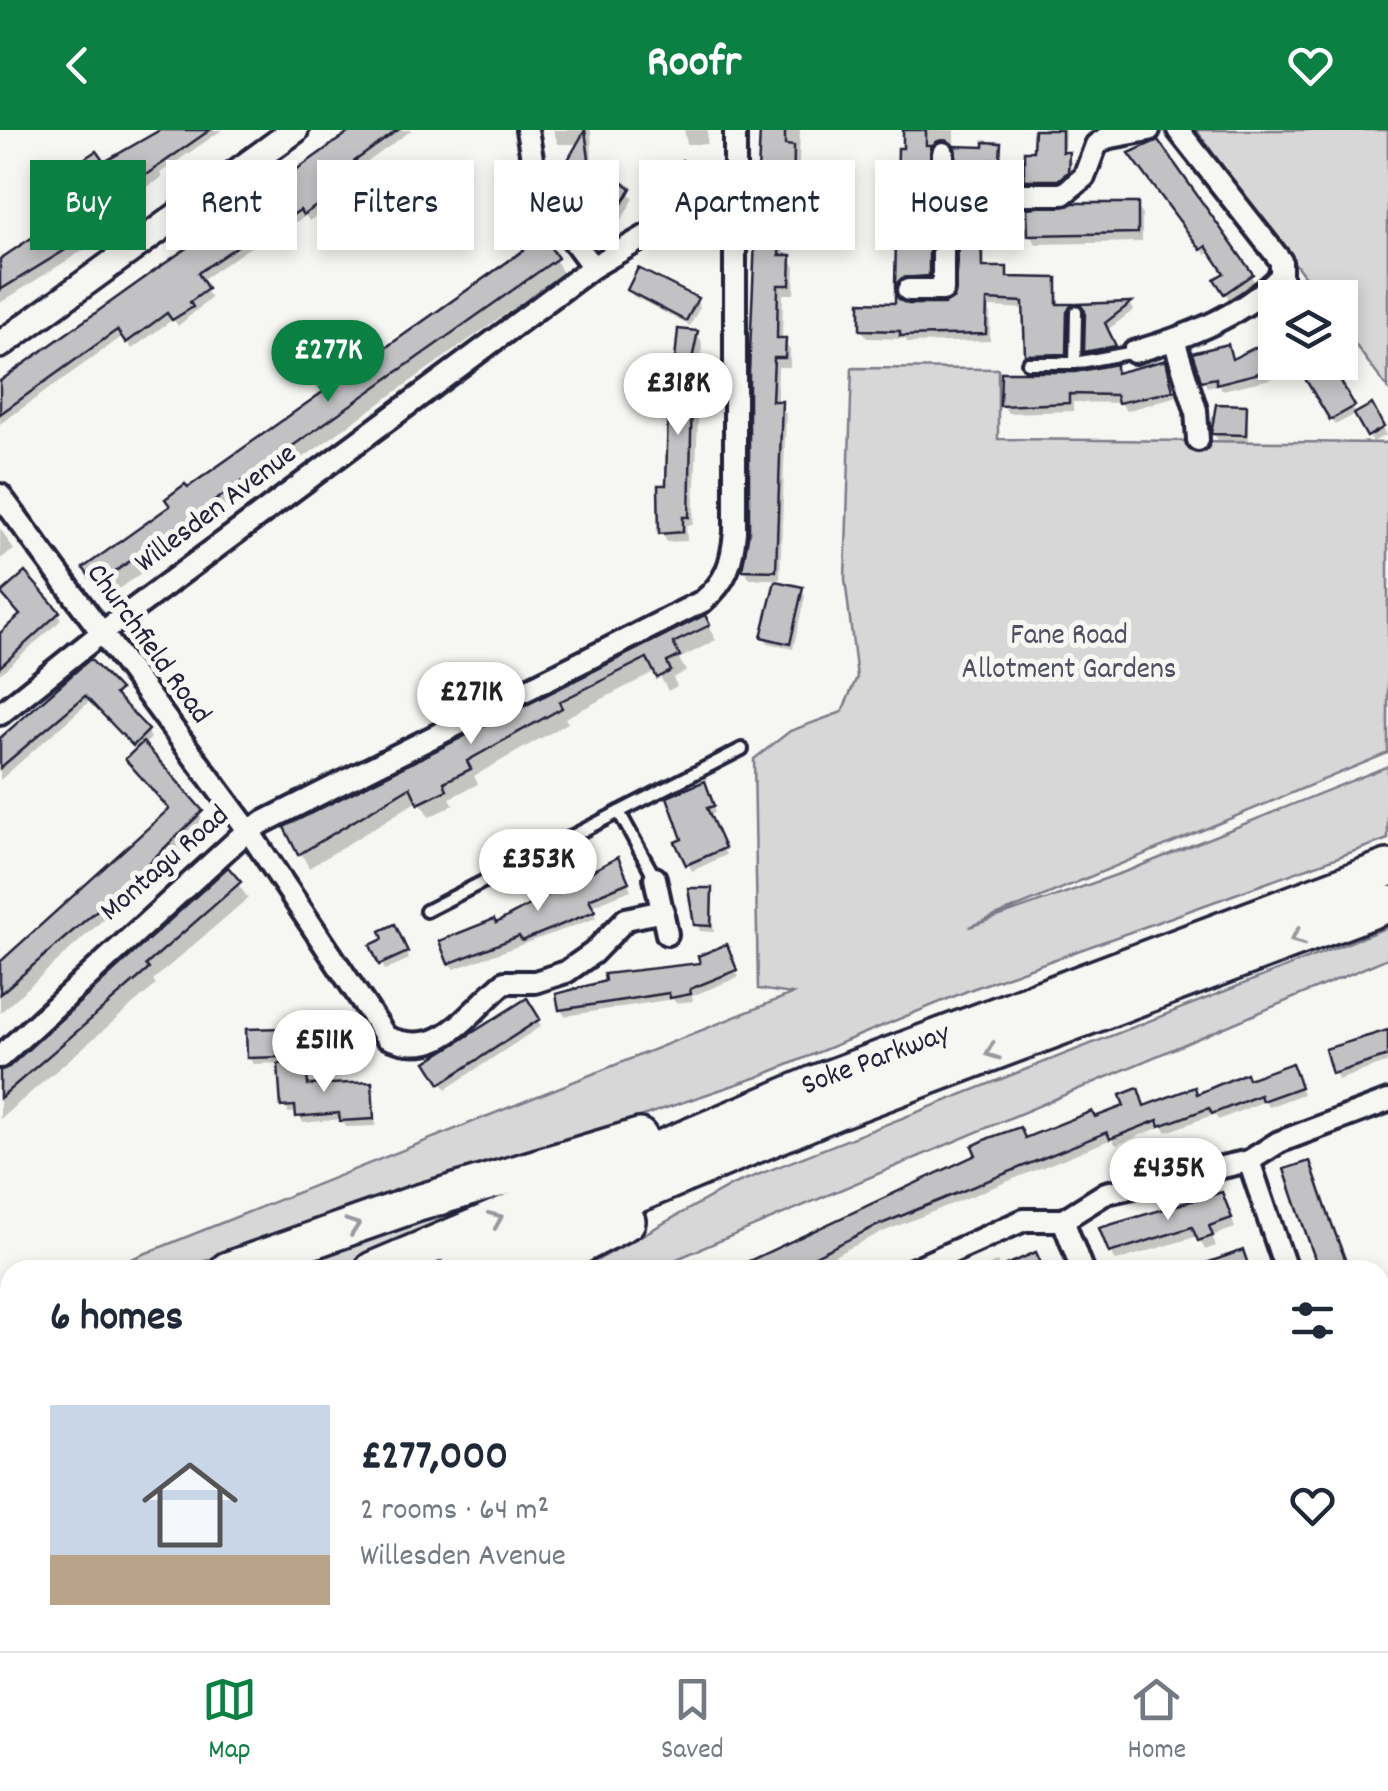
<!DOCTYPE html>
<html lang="en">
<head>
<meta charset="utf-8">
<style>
  body { margin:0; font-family:Dekko,sans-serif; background:#f6f6f7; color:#1f2937; height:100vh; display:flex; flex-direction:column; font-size:38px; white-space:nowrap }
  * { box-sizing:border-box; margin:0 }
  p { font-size:32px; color:#747a83 }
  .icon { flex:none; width:55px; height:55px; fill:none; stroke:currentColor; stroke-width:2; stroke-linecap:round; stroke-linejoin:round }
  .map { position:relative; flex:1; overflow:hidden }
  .side { position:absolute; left:0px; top:1130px; width:1390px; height:392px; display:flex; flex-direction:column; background:#fff; border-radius:30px 30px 0 0; box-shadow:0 5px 15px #0003 }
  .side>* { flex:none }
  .banner { position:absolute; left:30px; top:30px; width:1330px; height:90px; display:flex; gap:20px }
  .buttons { position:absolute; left:1258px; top:150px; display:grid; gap:20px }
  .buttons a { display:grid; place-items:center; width:100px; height:100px; border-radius:0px; background:#fff; box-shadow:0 5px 15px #0003; font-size:50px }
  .price { position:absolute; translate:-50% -85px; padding:0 22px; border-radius:35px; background:#fff; color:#222; font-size:32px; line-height:65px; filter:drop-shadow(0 2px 5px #0008) }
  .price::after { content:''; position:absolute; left:50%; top:60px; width:30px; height:22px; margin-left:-15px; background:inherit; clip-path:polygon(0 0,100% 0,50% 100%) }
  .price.on { background:#0b8043; color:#fff }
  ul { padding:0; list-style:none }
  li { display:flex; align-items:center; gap:30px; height:250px; padding:0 50px }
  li+li { border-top:2px solid #e0e1e3 }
  li span { display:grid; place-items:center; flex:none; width:280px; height:200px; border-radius:0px; color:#555 }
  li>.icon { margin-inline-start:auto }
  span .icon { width:120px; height:120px; fill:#fffc; stroke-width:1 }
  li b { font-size:42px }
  h2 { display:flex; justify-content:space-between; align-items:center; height:120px; padding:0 50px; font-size:42px }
  .pill { padding:0 35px; border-radius:0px; background:#fff; box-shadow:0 5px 15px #0003; font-size:35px; line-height:90px }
  .pill.on { background:#0b8043; color:#fff }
  header { display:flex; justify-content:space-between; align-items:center; height:130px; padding:0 50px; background:#0b8043; color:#fff; font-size:45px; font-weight:800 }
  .dock { display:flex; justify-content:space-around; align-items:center; height:140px; border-top:2px solid #e0e1e3; background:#fff; font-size:28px; color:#747a83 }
  .dock a { display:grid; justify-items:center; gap:5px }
  .dock .on { color:#0b8043 }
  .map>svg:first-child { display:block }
</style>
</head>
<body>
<header><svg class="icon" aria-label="back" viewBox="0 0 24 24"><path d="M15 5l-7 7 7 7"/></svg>Roofr<svg class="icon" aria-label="heart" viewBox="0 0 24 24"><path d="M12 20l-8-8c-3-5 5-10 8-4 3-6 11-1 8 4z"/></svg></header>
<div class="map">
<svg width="1388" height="1521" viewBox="0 0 1388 1521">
  <rect width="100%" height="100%" fill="#f6f6f2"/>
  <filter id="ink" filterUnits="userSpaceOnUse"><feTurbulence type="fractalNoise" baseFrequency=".01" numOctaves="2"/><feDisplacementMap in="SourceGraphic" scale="20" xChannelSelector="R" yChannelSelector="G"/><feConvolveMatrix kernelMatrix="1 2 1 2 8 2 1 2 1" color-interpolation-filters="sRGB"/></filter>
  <g filter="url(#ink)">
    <g fill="#d7d7d7" stroke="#7c7c89" stroke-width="2.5">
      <polygon points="1196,0 1388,0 1388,259 1340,194 1340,168 1320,167"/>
      <polygon points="852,238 998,239 998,309 1388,313 1388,623 969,797 1130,740 1388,636 1388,709 972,859 758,947 328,1092 176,1140 104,1140 792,864 758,859 754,629 790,601 842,582 857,547 845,449"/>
      <polygon points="1388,797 1388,828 651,1140 580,1140 732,1055"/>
      <polygon points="503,1064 508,1070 339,1140 267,1140"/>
      <polygon points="10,1368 10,1512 30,1513 24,1521 0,1521 0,1372"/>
    </g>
    <g fill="#0003">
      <polygon points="164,0 222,0 160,43 162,47 77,104 85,119 0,173 0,123 4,129 66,88 103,36"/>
      <polygon points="358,0 412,0 334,56 342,69 309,91 306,86 294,93 292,89 200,151 211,168 178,196 173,189 132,219 123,206 0,294 0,253"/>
      <polygon points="553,0 591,0 592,34 634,68 621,91 564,59 559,51 580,14 558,14"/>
      <polygon points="684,0 708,0 707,14 687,14"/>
      <polygon points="762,0 800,0 797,93 785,92 784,127 789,127 795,137 794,164 783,164 782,210 790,220 790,237 778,237 777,274 786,283 780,449 750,449 744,439 751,402"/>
      <polygon points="906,0 954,0 954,18 999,16 1003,36 991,36 991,56 968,56 958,19 939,17 932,29 931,45 921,45 923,120 931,127 931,152 900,160 900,20 905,20"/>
      <polygon points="1036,0 1065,0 1064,24 1071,31 1071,49 1062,56 1033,56 1027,46 1036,24"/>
      <polygon points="1157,13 1255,152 1229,169 1218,150 1227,144 1212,121 1206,125 1136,30"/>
      <polygon points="699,46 703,52 679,84 658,65"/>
      <polygon points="1137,76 1142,85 1142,112 1036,114 1030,104"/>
      <polygon points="993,80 998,107 984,107 985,139 1006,140 1010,148 1056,151 1060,177 1071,177 1075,184 1070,191 1070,232 1032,232 1027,224 1026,179 990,177 990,211 908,213 905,209 867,208 862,200 906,176 952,174 959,161 959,120"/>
      <polygon points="555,129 563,143 106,468 95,452 187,361"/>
      <polygon points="630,160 696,170 700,177 690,196 633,166"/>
      <polygon points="1131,175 1134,180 1107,200 1118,223 1090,228 1083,176"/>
      <polygon points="696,203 702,212 693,395 686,395 687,411 667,412 662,403 676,242"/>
      <polygon points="1275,210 1275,232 1325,232 1356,284 1335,295 1299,234 1271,249 1222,260 1219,254 1207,257 1204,250 1227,217 1233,232"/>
      <polygon points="1165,233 1177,266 1126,281 1121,273 1073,272 1073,281 1008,283 1003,275 1076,244 1115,237 1119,244"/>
      <polygon points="1246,277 1249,311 1218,310 1214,304"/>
      <polygon points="1371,278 1386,305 1373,312 1357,285"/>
      <polygon points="0,398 14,420 0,429"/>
      <polygon points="801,459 805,466 793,519 768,513 764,506"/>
      <polygon points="58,483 61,490 0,544 0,506 22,486"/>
      <polygon points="704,489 716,510 679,529 686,541 673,548 677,556 668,561 657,541 565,588 568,593 474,646 478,654 450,668 454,675 429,687 419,670 309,738 288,698"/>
      <polygon points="90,533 147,602 151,608 143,616 208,695 0,883 0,834 170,682 128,630 138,621 90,571 0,650 0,612"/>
      <polygon points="708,661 715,683 708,685 726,725 692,741 678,713 686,710"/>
      <polygon points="621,737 631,760 591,776 596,788 454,839 450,832 495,796"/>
      <polygon points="228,740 248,768 153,850 156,855 0,989 0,942 10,939"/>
      <polygon points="710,761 714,802 700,801 697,794"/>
      <polygon points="398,803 409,829 385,840 373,817"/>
      <polygon points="729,824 739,847 692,866 693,871 676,873 673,869 565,886 561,880"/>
      <polygon points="526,871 541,896 446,959 429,933"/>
      <polygon points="281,901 285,936 304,934 309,957 371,954 376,996 346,997 341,989 303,993 298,982 288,983 281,933 253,934 249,927"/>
      <polygon points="1388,901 1388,932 1338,950 1328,920"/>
      <polygon points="1296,943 1303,964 1268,977 1265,971 1218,990 1215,984 1167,1002 1163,996 1116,1015 1112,1009 878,1104 806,1140 732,1140 1025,1011"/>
      <polygon points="1227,1074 1235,1098 1212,1106 1216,1116 1205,1120 1198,1106 1116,1131 1111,1122"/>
      <polygon points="997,1132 1001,1140 1042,1140 976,1140"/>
      <polygon points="1380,1252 1388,1275 1388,1296 1380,1299"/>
      <rect x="1380" y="1450" width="8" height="35"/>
      <polygon points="180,1512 183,1521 160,1521 156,1513"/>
      <polygon points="387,1512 412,1512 417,1521 391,1521"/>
      <polygon points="501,1512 525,1512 530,1521 506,1521"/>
      <polygon points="824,1512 883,1512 890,1521 814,1521"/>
    </g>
    <g fill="#c2c2c4" stroke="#22223b" stroke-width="2.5">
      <polygon points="160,0 210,0 74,95 83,109 0,160 0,129 63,87 50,67 90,41 82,30 96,21 104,32"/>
      <polygon points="352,0 398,0 331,48 340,60 303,85 300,80 288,88 286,83 198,143 208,159 190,172 193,177 172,190 167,183 126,213 117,200 0,284 0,251"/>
      <polygon points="585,0 589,29 631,58 616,84 556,51"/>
      <polygon points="760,0 785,0 785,15 794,16 793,84 781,83 779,125 791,125 790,155 778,155 777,208 786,208 785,228 774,228 772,271 782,271 776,441 742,440 749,402 749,243"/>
      <polygon points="903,0 926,0 926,15 932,15 929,40 919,40 921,117 929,118 929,146 902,148 895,156 898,18 903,18"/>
      <polygon points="1034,0 1062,0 1062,22 1069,22 1068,42 1058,50 1026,50 1024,46 1024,21 1033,21"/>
      <polygon points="1158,10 1253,144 1224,164 1214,149 1224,143 1206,116 1201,120 1129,23"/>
      <polygon points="984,12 1001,13 1000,30 989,30 989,50 961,50 954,16 984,17"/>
      <polygon points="682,30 701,44 674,80 655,65"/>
      <polygon points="1073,73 1138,73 1138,103 1028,105 1027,78"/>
      <polygon points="961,78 995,78 995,100 981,100 982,137 1007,137 1007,147 1057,148 1057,174 1073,174 1067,182 1066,224 1025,225 1023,172 987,170 986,204 900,206 900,201 860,200 860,172 895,173 895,164 908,174 944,174 954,168"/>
      <polygon points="537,98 558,128 96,455 83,438 170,376 165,369 185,354 188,357 524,120 518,111"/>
      <polygon points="638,138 698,168 686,191 627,160"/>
      <polygon points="1132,172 1105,193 1116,216 1084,222 1085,181 1079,174"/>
      <polygon points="1275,172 1275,239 1216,254 1216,248 1201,251 1192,223 1228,214 1232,229 1272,209 1256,184"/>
      <polygon points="678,199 698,201 693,225 689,387 683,387 683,402 659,404 658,355 666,355 669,239 674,240"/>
      <polygon points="1166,230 1173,261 1118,273 1116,265 1069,264 1069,273 1000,276 1001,242 1075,242 1116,234 1116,243"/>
      <polygon points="1295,232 1330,232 1355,276 1330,290"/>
      <polygon points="1216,274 1247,275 1246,305 1211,304"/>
      <polygon points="1372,274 1384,297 1367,307 1354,284"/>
      <polygon points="25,442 60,482 0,537 0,503 20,485 1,463"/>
      <polygon points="775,451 803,457 790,514 761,507"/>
      <polygon points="705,485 710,495 673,513 680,526 667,532 671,541 657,548 647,528 559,572 562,578 467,631 471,639 444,652 447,660 418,674 410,657 298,725 284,697"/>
      <polygon points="90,529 120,560 115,564 149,600 133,616 85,566 0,638 0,608"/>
      <polygon points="143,612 203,681 125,756 0,864 0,832 169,679 125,629"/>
      <polygon points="705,651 714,676 707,678 725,718 686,735 675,712 682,709 667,667"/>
      <polygon points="618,727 629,752 589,769 595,781 522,811 519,806 448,834 439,811 494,789 496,793"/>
      <polygon points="228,737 241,752 146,835 149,839 0,968 0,940 9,937"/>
      <polygon points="688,758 712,758 711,796 694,795"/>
      <polygon points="395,794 408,822 379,835 370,815 383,809 380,801"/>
      <polygon points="727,814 737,840 690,859 691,864 670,868 669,863 559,880 556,864 605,851 604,844 700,833 698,826"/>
      <polygon points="527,868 540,889 440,954 426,932"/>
      <polygon points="282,898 283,927 247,928 246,899"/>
      <polygon points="1388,900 1388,926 1332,944 1325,919"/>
      <polygon points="306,931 308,955 372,952 374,989 340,991 339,983 296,987 295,976 281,977 278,934"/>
      <polygon points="1292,933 1301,957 1262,971 1260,965 1212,984 1209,978 1160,996 1158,990 1110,1009 1107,1002 874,1097 787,1140 730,1140 976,1025 972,1016 989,1008 1020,997 1025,1008 1092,981 1095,987 1124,976 1120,965 1138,958 1144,976 1195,957 1197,964 1246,943 1248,949"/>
      <polygon points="1310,1031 1326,1078 1349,1140 1319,1140 1296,1075 1284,1039"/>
      <polygon points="1222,1062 1232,1088 1209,1096 1213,1106 1198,1111 1192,1097 1109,1123 1099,1098"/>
      <polygon points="1243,1120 1250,1140 1193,1140 1192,1138"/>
      <polygon points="1036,1122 1044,1140 995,1140"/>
    </g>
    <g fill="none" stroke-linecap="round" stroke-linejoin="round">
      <defs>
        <g id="service">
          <polyline points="1028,233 1075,233 1134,222"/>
          <polyline points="1075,233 1076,182"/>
          <polyline points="619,682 742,619"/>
          <polyline points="426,781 619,682 655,748"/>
        </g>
        <g id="minor">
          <polyline points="527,0 538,63 593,137"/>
          <polyline points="943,64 1063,64 1084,47 1096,15 1106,8 1149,0"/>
          <polyline points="908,160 943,160 943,23"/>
          <polyline points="1174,210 1196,280 1198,310"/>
          <path d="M1134 222C1189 206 1240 187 1281 146V131L1178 0"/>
          <path d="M0 365 248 700 386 907C442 931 465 885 505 852H535L566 842 593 823 626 789 663 781"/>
          <polyline points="0,584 100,504 593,137 653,102 734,104"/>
          <polyline points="655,748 667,804"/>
          <path d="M0 927 248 700 703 471C727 451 732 433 735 402V0"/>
          <polyline points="1249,1031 1286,1140"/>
          <polyline points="1063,1090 1082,1140"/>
          <polyline points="912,1140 1024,1090 1063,1090 1106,1063 1249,1031 1279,1012 1388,971"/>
          <polyline points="1380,1509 1388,1509"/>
          <polyline points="347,1512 352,1521"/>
          <polyline points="584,1512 590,1521"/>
          <polyline points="1029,1521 1285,1512"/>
        </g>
        <polyline id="tertiary" points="0,215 295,0"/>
        <g id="trunk">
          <polyline points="228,1140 415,1074 639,1007"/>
          <path id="s1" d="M373 1140 817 953 1388 738"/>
          <polyline points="457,1140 836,981 1388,774"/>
          <polyline points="534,1140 627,1091"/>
          <polyline points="0,1196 10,1209"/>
          <polyline points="0,1300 10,1296"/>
          <polyline points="0,1335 10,1331"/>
          <polyline points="39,1521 47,1512"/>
        </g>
      </defs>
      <use href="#service" stroke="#22223b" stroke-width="18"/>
      <use href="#minor" stroke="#22223b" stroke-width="28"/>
      <use href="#tertiary" stroke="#22223b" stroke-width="32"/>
      <use href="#trunk" stroke="#22223b" stroke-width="42"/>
      <use href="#service" stroke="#f6f6f2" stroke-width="10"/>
      <use href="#minor" stroke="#f6f6f2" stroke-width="20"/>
      <use href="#tertiary" stroke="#f6f6f2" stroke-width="25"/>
      <use href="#trunk" stroke="#f6f6f2" stroke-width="35"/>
    </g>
    <defs><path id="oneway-chevron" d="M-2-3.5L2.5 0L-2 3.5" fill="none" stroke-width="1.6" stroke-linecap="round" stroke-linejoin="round" transform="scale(2.5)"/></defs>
    <g stroke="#9797a0">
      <use href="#oneway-chevron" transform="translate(1297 808) rotate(159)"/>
      <use href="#oneway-chevron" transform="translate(992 922) rotate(159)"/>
      <use href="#oneway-chevron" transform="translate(496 1089) rotate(-23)"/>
      <use href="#oneway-chevron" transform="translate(353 1096) rotate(-19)"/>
    </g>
  </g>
  <g text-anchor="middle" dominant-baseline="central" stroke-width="10" stroke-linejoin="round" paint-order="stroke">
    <g font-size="30" fill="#22223b" stroke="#f6f6f2">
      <text transform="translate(217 380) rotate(-37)">Willesden Avenue</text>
      <text transform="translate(147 515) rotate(54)">Churchfield Road</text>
      <text transform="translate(166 735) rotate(-41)">Montagu Road</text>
      <text stroke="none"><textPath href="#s1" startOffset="545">Soke Parkway</textPath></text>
    </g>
    <g font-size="30" fill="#4f4f62" stroke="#f6f6f2">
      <text x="1069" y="507">Fane Road<tspan x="1069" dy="34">Allotment Gardens</tspan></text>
    </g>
  </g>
</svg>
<div class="buttons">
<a><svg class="icon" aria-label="layers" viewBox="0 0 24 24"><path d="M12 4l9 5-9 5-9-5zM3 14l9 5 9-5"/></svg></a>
</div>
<b class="price on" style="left:328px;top:275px">£277K</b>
<b class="price" style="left:678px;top:308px">£318K</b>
<b class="price" style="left:471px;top:617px">£271K</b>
<b class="price" style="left:538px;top:784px">£353K</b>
<b class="price" style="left:324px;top:965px">£511K</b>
<b class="price" style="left:1168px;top:1093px">£435K</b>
<div class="banner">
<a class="pill on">Buy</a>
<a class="pill">Rent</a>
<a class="pill">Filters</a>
<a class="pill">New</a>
<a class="pill">Apartment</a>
<a class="pill">House</a>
</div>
<section class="side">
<h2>6 homes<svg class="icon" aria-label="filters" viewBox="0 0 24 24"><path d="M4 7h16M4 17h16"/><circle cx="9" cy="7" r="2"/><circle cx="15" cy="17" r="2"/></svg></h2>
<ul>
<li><span style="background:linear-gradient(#c9d6e8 75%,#b9a48a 0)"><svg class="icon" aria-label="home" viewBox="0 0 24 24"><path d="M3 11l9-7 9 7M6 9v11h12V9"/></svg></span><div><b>£277,000</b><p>2 rooms · 64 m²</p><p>Willesden Avenue</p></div><svg class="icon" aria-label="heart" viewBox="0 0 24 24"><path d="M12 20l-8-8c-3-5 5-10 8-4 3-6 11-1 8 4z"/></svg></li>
</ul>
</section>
</div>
<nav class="dock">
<a class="on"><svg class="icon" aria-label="map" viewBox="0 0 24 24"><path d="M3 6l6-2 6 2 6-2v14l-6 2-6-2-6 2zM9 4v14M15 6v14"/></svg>Map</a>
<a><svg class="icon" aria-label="saved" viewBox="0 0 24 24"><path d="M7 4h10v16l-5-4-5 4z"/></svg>Saved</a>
<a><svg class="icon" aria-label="home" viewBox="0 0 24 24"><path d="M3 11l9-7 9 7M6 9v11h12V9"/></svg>Home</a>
</nav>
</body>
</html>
